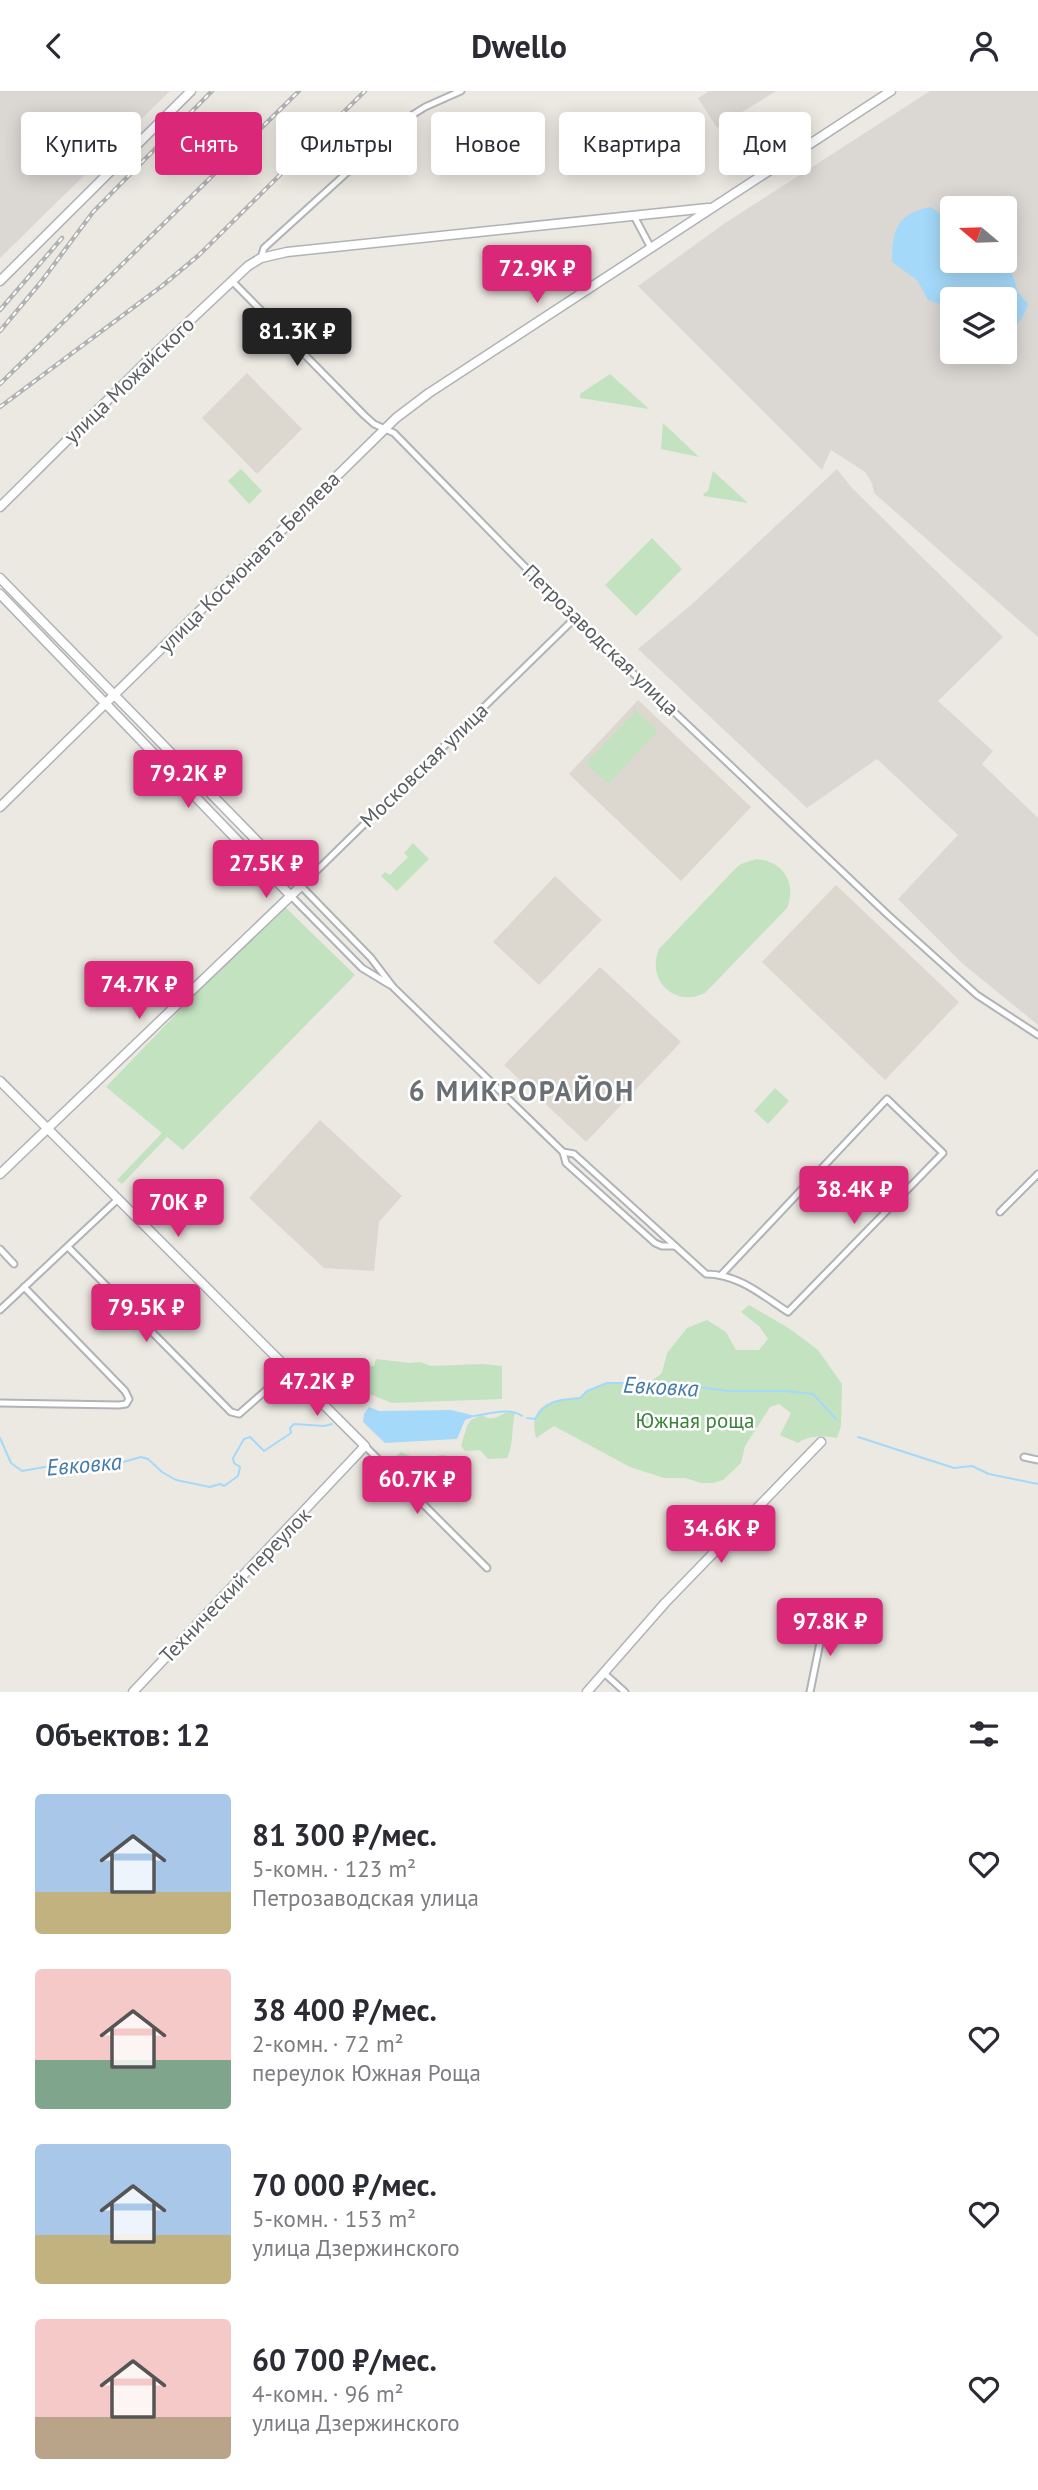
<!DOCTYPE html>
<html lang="ru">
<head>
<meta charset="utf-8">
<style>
  body { margin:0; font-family:"PT Sans",sans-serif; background:#f7f7f7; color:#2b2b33; height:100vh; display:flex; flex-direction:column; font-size:26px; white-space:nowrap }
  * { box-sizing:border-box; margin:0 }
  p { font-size:23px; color:#7c7c81 }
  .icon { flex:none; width:38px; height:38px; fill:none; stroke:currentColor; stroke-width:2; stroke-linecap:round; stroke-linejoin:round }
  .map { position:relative; height:1601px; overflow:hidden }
  .details { display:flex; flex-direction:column; background:#fff; flex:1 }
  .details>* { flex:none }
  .top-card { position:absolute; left:21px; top:21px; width:998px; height:63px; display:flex; gap:14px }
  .needle { width:46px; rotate:289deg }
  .fabs { position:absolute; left:940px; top:105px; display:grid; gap:14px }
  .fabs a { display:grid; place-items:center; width:77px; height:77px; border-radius:7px; background:#fff; box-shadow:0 4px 18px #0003; font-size:35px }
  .price { position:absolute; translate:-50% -60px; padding:0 16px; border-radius:7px; background:#db2777; color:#fff; font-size:23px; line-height:46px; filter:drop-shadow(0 2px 4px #0008) }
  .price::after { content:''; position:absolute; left:50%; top:42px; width:21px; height:16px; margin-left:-10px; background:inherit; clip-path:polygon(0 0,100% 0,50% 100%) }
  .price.current { background:#222; color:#fff }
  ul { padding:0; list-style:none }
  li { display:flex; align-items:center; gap:21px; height:175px; padding:0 35px }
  li span { display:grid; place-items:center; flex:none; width:196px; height:140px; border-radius:7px; color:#555 }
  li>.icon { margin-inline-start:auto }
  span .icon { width:84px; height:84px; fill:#fffc; stroke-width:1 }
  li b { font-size:30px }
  h2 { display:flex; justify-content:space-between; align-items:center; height:84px; padding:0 35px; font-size:30px }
  .chip { padding:0 24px; border-radius:7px; background:#fff; box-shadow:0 4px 18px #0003; font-size:24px; line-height:63px }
  .chip.current { background:#db2777; color:#fff }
  header { display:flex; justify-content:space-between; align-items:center; height:91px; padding:0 35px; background:#fff; font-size:32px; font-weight:700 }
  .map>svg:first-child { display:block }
</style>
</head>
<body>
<header><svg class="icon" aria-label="back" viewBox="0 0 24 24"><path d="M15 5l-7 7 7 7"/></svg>Dwello<svg class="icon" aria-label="person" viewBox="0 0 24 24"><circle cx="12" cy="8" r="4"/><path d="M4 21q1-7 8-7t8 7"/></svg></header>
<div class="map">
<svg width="1038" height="1601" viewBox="0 0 1038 1601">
  <rect width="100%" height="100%" fill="#ece9e2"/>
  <g fill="#dbd8d4" fill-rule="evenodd">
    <polygon points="0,0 170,0 0,167"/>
    <polygon points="709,0 776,0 717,37 698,7"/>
    <path d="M930 0H1038V546L874 402 872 392 865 381 831 359 822 379 638 195 725 132ZM952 117H1004V170H952ZM952 208H1004V261H952Z"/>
    <polygon points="837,378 852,397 1003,546 938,610 993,660 982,673 1038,727 1038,934 963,873 898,808 958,744 877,668 807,717 638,558 691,514"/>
  </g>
  <g fill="#dcd8d0">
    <polygon points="247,282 302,338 257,383 202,327"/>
    <polygon points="638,609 751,716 681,790 569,683"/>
    <polygon points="555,785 602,829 539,894 493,851"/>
    <polygon points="836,794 959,911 885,989 762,871"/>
    <polygon points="600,876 681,951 586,1051 504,974"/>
    <polygon points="320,1029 402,1105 379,1131 374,1180 324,1177 249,1107"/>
  </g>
  <g fill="#c2e2c0">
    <polygon points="610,283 649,318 580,307 580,303"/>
    <polygon points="663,332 699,366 661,358"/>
    <polygon points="241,378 262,400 249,413 228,390"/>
    <polygon points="713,380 748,412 704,405 703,403 708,400"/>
    <polygon points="652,447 682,478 636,525 605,494"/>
    <polygon points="636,620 658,640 608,693 586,672"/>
    <polygon points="413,752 429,768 397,800 381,785 385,781 390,784 408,766 404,762"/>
    <path d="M756 768C783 770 797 792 787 817L705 902C674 917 646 889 659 858L735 778 741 773Z"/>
    <polygon points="282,813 355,884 183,1059 167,1046 122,1093 117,1089 162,1042 106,996"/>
    <polygon points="775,997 789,1010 768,1033 754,1020"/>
    <path d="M749 1214 790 1238 818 1259 842 1293 841 1335 837 1347C823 1345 809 1344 798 1352L780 1344 791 1322 779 1313 770 1316 745 1355 741 1372 723 1389 713 1392H701L685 1387H664L630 1376 554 1335 536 1347C535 1342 533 1333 535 1328 539 1309 564 1308 580 1307L587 1300 607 1292 650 1291 662 1282 667 1262 687 1237 707 1229 726 1241 736 1259H759L768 1248 759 1235 741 1221Z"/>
    <polygon points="376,1268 410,1272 420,1271 431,1275 483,1273 502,1275 502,1308 392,1312 372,1304 323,1302 321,1274 374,1275"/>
    <path d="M505 1322H515C511 1339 514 1353 507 1367L488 1368 480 1359 465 1360 461 1355 467 1335 471 1329 482 1324C490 1330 497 1327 505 1322Z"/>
    <path d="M401 1361 410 1365 412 1372H414L415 1368 420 1367 424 1370C437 1366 444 1358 454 1371L451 1382C442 1384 438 1386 432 1378L423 1377 418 1386 414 1387 395 1366Z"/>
  </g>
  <g fill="#a5d9f9">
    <path d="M931 116 952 131V170H1001L1010 176 1018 201 1028 213C1024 226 1017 237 1005 243L1004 208H952V223L939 213 928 209 917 189 892 171C892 139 897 122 931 116Z"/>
    <polygon points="369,1316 379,1320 451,1319 476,1325 465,1329 457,1348 385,1352 363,1331 364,1323"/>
  </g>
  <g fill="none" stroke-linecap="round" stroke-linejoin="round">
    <g stroke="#a5d9f9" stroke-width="2">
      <path d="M474 1325C489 1323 509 1316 522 1325"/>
      <path d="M527 1327 535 1328C547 1309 558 1309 580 1307L587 1300 607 1292H650L671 1297 691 1295 728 1300H786L813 1303 836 1328"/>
      <polyline points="858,1346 954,1377 972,1375 989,1383 1038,1393"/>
      <polyline points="0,1347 11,1372 22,1380 67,1372 87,1371 106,1376 141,1366 148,1368 162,1381 176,1389 210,1396 220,1393 224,1395 238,1385 240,1376 234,1372 233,1367 244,1348 250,1346 264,1360 291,1342 290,1337 294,1333 324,1335 332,1333"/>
    </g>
    <defs>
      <g id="street">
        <polyline points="634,125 651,157"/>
        <polyline points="261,167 264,157 406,28 425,16 461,0"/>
        <polyline points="232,190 364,324 374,333 394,342 575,527 888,824 977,904 1038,944"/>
        <path d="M575 527 301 795 371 867 393 896 563 1061 574 1063 706 1183C738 1183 762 1204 788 1221L943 1062 887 1008 722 1183"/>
        <polyline points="291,805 362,877 390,894"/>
        <polyline points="563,1061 566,1072 655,1152 662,1155 675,1155"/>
        <polyline points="1000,1121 1038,1083"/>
        <polyline points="68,1156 231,1321 239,1323 288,1280"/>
        <polyline points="0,1158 14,1173"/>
        <polyline points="0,1219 118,1108"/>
        <polyline points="0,1312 119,1314 126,1313 129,1308 125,1300 24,1196"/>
        <polyline points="365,1355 487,1477"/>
        <polyline points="1024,1366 1038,1369"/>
        <polyline points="604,1582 625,1601"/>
        <polyline points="810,1601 825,1527"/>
      </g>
      <g id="secondary">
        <polyline points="0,190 191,0"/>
        <polyline points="0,416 146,271 248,175 261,167 287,161 708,117"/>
        <polyline points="0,487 301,795 0,1083"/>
        <polyline points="0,503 291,805"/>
        <polyline points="0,716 396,327 429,302 891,0"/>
        <polyline points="0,990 365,1355 133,1601"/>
        <polyline points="587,1601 665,1512 821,1351"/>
      </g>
    </defs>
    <use href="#street" stroke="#b0b3b7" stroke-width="9"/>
    <use href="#secondary" stroke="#afb2b7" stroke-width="11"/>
    <use href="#street" stroke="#fff" stroke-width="5"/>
    <use href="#secondary" stroke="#fff" stroke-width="8"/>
    <defs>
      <g id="rail">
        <polyline points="0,219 62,147"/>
        <polyline points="0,240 41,191 93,121 212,0"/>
        <polyline points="0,293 299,0"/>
        <polyline points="0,316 162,195 199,164 365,0"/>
      </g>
    </defs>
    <use href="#rail" stroke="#b1b2b2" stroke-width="4.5"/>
    <use href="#rail" stroke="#fff" stroke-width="2" stroke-dasharray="5" stroke-linecap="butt"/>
  </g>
  <g text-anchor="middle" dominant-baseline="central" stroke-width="5" stroke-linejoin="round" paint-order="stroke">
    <g font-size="21" fill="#5a5e62" stroke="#fff">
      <text transform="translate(129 289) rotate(-44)">улица Можайского</text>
      <text transform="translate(249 471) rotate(-45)">улица Космонавта Беляева</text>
      <text transform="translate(601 549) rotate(44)">Петрозаводская улица</text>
      <text transform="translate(424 674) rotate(-44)">Московская улица</text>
      <text transform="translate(235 1494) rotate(-46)">Технический переулок</text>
    </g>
    <g font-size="21" fill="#3b813a" stroke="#fff">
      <text x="695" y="1329">Южная роща</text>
    </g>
    <g font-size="23" font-style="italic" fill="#447ba9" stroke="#fff">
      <text transform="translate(661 1295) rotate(3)">Евковка</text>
      <text transform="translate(84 1373) rotate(-5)">Евковка</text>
    </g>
    <g font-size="28" font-weight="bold" letter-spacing="2" fill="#6b7074" stroke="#fff">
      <text x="522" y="999">6 МИКРОРАЙОН</text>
    </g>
  </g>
</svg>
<div class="fabs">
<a><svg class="needle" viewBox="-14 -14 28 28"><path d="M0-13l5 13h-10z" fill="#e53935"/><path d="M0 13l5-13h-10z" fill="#7c7c81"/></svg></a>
<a><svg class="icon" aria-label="layers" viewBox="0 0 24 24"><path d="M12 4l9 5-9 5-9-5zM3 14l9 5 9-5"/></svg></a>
</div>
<b class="price" style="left:537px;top:214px">72.9K ₽</b>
<b class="price current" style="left:297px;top:277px">81.3K ₽</b>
<b class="price" style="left:188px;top:719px">79.2K ₽</b>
<b class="price" style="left:266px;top:809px">27.5K ₽</b>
<b class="price" style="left:139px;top:930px">74.7K ₽</b>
<b class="price" style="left:854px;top:1135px">38.4K ₽</b>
<b class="price" style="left:178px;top:1148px">70K ₽</b>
<b class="price" style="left:146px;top:1253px">79.5K ₽</b>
<b class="price" style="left:317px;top:1327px">47.2K ₽</b>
<b class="price" style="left:417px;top:1425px">60.7K ₽</b>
<b class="price" style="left:721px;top:1474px">34.6K ₽</b>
<b class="price" style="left:830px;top:1567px">97.8K ₽</b>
<div class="top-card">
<a class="chip">Купить</a>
<a class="chip current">Снять</a>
<a class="chip">Фильтры</a>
<a class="chip">Новое</a>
<a class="chip">Квартира</a>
<a class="chip">Дом</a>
</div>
</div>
<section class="details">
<h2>Объектов: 12<svg class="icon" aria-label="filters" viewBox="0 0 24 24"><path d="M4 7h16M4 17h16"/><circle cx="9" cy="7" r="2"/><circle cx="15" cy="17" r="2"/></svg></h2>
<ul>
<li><span style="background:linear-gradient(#a9c7e8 70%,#c2b280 0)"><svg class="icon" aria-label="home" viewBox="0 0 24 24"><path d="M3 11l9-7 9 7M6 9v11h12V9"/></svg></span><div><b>81 300 ₽/мес.</b><p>5-комн. · 123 m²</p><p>Петрозаводская улица</p></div><svg class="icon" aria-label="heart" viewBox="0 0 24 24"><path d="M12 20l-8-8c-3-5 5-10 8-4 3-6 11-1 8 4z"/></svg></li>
<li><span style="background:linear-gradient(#f6c9c9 65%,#7fa58c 0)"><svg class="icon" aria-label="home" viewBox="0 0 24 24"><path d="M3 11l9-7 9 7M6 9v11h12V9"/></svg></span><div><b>38 400 ₽/мес.</b><p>2-комн. · 72 m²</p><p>переулок Южная Роща</p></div><svg class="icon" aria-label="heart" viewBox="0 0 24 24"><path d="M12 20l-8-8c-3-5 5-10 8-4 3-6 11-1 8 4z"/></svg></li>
<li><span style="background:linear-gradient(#a9c7e8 65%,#c2b280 0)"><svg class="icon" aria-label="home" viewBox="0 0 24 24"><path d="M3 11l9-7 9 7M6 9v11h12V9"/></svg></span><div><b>70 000 ₽/мес.</b><p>5-комн. · 153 m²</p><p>улица Дзержинского</p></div><svg class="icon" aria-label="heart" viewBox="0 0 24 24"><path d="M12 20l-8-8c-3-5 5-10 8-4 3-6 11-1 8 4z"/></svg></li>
<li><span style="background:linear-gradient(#f6c9c9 70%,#b9a48a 0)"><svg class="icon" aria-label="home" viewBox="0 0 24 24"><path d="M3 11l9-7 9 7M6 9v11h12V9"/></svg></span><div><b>60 700 ₽/мес.</b><p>4-комн. · 96 m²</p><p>улица Дзержинского</p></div><svg class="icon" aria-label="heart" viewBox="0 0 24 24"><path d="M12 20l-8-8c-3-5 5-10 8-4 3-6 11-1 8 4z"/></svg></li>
</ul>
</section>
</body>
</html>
